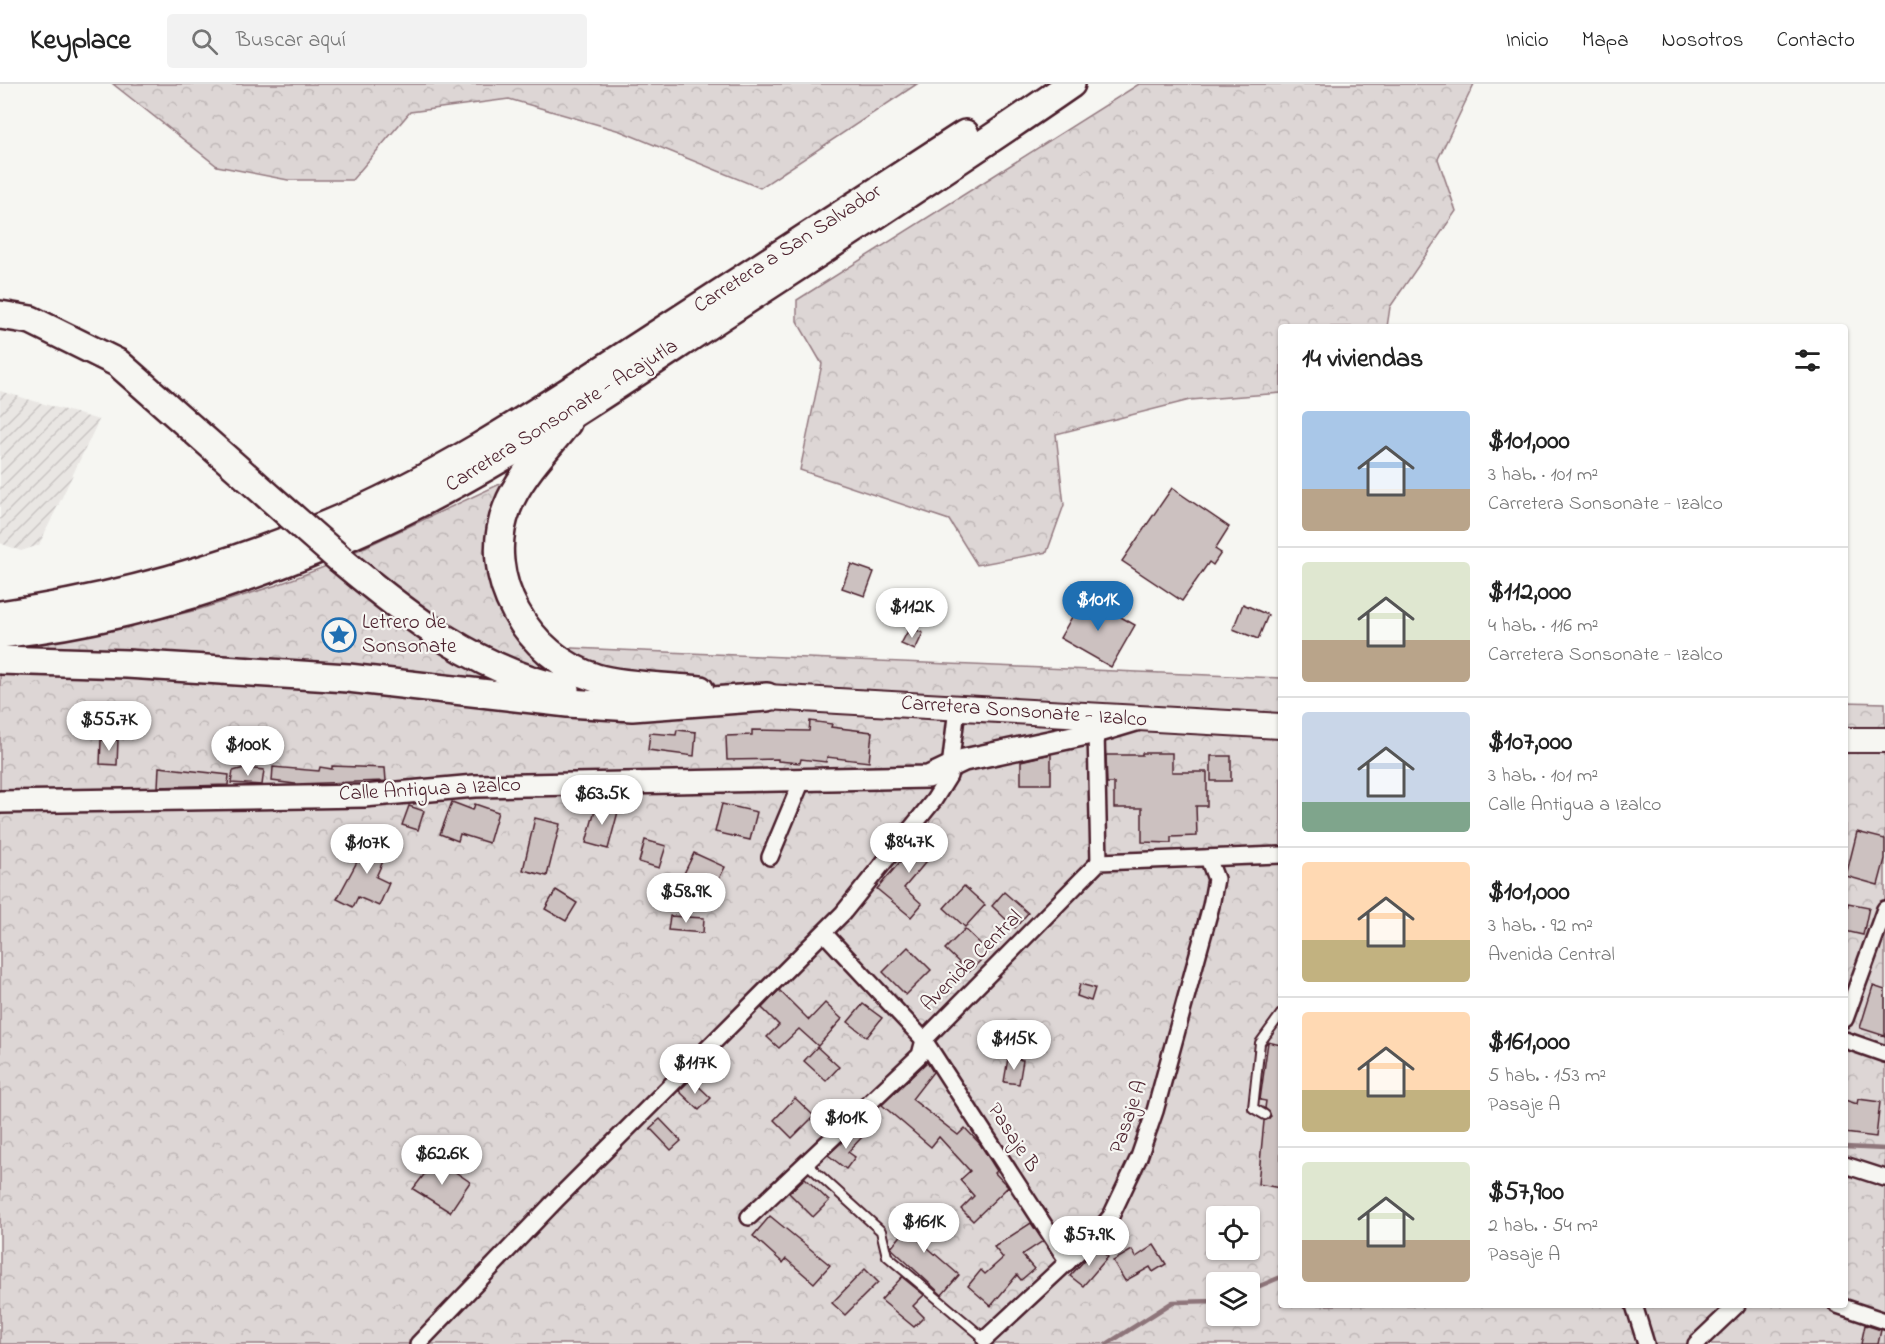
<!DOCTYPE html>
<html lang="es">
<head>
<meta charset="utf-8">
<style>
  body { margin:0; font-family:"Indie Flower",sans-serif; background:#f2f2f2; color:#222; height:100vh; display:flex; flex-direction:column; font-size:22px; white-space:nowrap }
  * { box-sizing:border-box; margin:0 }
  p { font-size:20px; color:#767676 }
  .icon { flex:none; width:33px; height:33px; fill:none; stroke:currentColor; stroke-width:2; stroke-linecap:round; stroke-linejoin:round }
  .map { position:relative; flex:1; overflow:hidden }
  .drawer { position:absolute; left:1278px; top:240px; width:570px; height:984px; display:flex; flex-direction:column; background:#fff; border-radius:6px; box-shadow:0 2px 4px #0004 }
  .drawer>* { flex:none }
  .fabs { position:absolute; left:1206px; top:1122px; display:grid; gap:12px }
  .fabs a { display:grid; place-items:center; width:54px; height:54px; border-radius:6px; background:#fff; box-shadow:0 2px 4px #0004; font-size:30px }
  .price { position:absolute; translate:-50% -51px; padding:0 14px; border-radius:21px; background:#fff; color:#222; font-size:20px; line-height:39px; filter:drop-shadow(0 2px 3px #0008) }
  .price::after { content:''; position:absolute; left:50%; top:36px; width:18px; height:14px; margin-left:-9px; background:inherit; clip-path:polygon(0 0,100% 0,50% 100%) }
  .price.selected { background:#1f6fb2; color:#fff }
  ul { padding:0; list-style:none }
  li { display:flex; align-items:center; gap:18px; height:150px; padding:0 24px }
  li+li { border-top:2px solid #e0e0e0 }
  li span { display:grid; place-items:center; flex:none; width:168px; height:120px; border-radius:6px; color:#555 }
  li>.icon { margin-inline-start:auto }
  span .icon { width:72px; height:72px; fill:#fffc; stroke-width:1 }
  li b { font-size:26px }
  h2 { display:flex; justify-content:space-between; align-items:center; height:72px; padding:0 24px; font-size:26px }
  header { display:flex; align-items:center; gap:36px; box-sizing:border-box; height:84px; padding:0 30px; background:#fff; border-bottom:2px solid #e0e0e0 }
  header strong { font-size:28px }
  nav { display:flex; gap:33px; margin-inline-start:auto; font-size:21px }
  .search { width:420px; height:54px; background:#f2f2f2; display:flex; align-items:center; gap:15px; box-sizing:border-box; padding:0 21px; border-radius:6px; color:#767676; font-size:22px }
  .map>svg:first-child { display:block }
</style>
</head>
<body>
<header>
<strong>Keyplace</strong>
<div class="search"><svg class="icon" aria-label="search" viewBox="0 0 24 24"><circle cx="10" cy="10" r="6"/><path d="M15 15l6 6"/></svg>Buscar aquí</div>
<nav><a>Inicio</a><a>Mapa</a><a>Nosotros</a><a>Contacto</a></nav>
</header>
<div class="map">
<svg width="1885" height="1260" viewBox="0 0 1885 1260">
  <defs>
    <pattern id="industrial-furrows" width="10" height="10" patternUnits="userSpaceOnUse" patternTransform="scale(1.5)"><rect width="10" height="10" fill="#e9e6e3"/><path d="M-1 1l2-2M0 10L10 0M9 11l2-2" fill="none" stroke="#c9c5c3"/></pattern>
    <pattern id="forest-crowns" width="20" height="18" patternUnits="userSpaceOnUse" patternTransform="scale(1.5)"><rect width="20" height="18" fill="#ddd6d5"/><path d="M2 6a3 3 0 1 1 6 0M12 15a3 3 0 1 1 6 0" fill="none" stroke="#bfb7b7"/></pattern>
  </defs>
  <rect width="100%" height="100%" fill="#f6f6f2"/>
  <filter id="ink" filterUnits="userSpaceOnUse"><feTurbulence type="fractalNoise" baseFrequency=".0167" numOctaves="2"/><feDisplacementMap in="SourceGraphic" scale="12" xChannelSelector="R" yChannelSelector="G"/><feConvolveMatrix kernelMatrix="1 2 1 2 8 2 1 2 1" color-interpolation-filters="sRGB"/></filter>
  <g filter="url(#ink)">
    <polygon fill="url(#industrial-furrows)" points="0,307 99,336 39,461 21,467 0,459"/>
    <g fill="url(#forest-crowns)" stroke="#947a80" stroke-width="1.5" fill-rule="evenodd">
      <polygon points="113,0 917,0 760,104 620,47 509,15 410,28 352,96 288,96 217,82"/>
      <polygon points="1139,0 1474,0 1438,75 1456,127 1390,223 1387,243 1281,243 1281,309 1190,316 1056,350 1064,421 1047,468 977,481 949,436 800,386 822,280 797,237 797,216"/>
      <path d="M502 399 505 400 499 411 526 562 1281 594V1221H1845V618L1885 619V1260H0V539L122 544 197 526 277 501 329 481 480 560 437 535 350 470ZM1216 1132H1250V1166H1216ZM1216 1198H1250V1232H1216Z"/>
    </g>
    <g fill="none" stroke-linecap="round" stroke-linejoin="round">
      <g stroke="#8e747a" stroke-width="4.5">
        <polyline points="1845,1063 1885,1065"/>
        <polyline points="1250,1206 1281,1193"/>
        <polyline points="1107,1260 1173,1218 1216,1217"/>
      </g>
    </g>
    <g fill="#ccc1c0" stroke="#4a1f2b" stroke-width="1.5">
      <polygon points="1172,404 1229,443 1215,465 1221,469 1213,481 1209,478 1182,517 1122,477"/>
      <polygon points="851,480 874,488 865,512 842,504"/>
      <polygon points="1084,512 1135,541 1111,583 1060,554"/>
      <polygon points="1243,520 1268,531 1258,555 1233,545"/>
      <polygon points="910,543 923,549 915,566 901,560"/>
      <polygon points="810,637 832,640 831,643 872,648 869,678 827,673 826,678 801,675 800,679 778,677 778,675 727,676 726,652 752,651 752,646 809,647"/>
      <polygon points="677,646 696,648 694,672 648,666 650,649 676,651"/>
      <polygon points="101,656 118,656 117,681 100,680"/>
      <polygon points="1142,669 1172,669 1172,688 1207,688 1207,722 1196,722 1197,752 1171,753 1171,759 1142,758 1142,724 1114,724 1114,699 1107,699 1106,671 1142,671"/>
      <polygon points="1051,670 1051,700 1021,700 1021,677"/>
      <rect x="1211" y="672" width="20" height="25"/>
      <polygon points="332,682 385,684 386,697 295,700 272,697 273,683 319,687 320,683 332,685"/>
      <polygon points="159,683 229,691 228,701 158,703"/>
      <polygon points="244,684 264,686 262,701 231,699 233,687"/>
      <polygon points="452,718 473,726 475,720 498,728 489,759 460,750 458,757 440,750"/>
      <polygon points="597,718 619,724 608,765 586,759"/>
      <polygon points="722,720 757,728 750,756 715,748"/>
      <polygon points="409,722 424,727 418,746 402,741"/>
      <polygon points="535,734 560,740 547,792 523,786"/>
      <polygon points="927,746 942,759 904,804 922,820 911,833 877,805"/>
      <polygon points="1857,748 1885,755 1885,775 1878,801 1846,792"/>
      <polygon points="372,750 391,759 376,793 389,799 379,822 358,813 353,823 337,815"/>
      <polygon points="645,756 666,762 659,784 639,778"/>
      <polygon points="694,769 725,783 705,823 675,808"/>
      <polygon points="964,802 985,821 965,843 944,824"/>
      <polygon points="556,806 577,819 566,837 545,825"/>
      <polygon points="1004,808 1028,829 1015,844 992,822"/>
      <polygon points="1848,819 1869,823 1863,851 1845,847"/>
      <polygon points="670,832 704,834 703,849 668,846"/>
      <polygon points="965,845 989,868 969,888 945,865"/>
      <polygon points="908,863 931,886 906,911 883,888"/>
      <polygon points="1080,900 1095,904 1091,917 1077,912"/>
      <polygon points="1873,902 1885,906 1885,952 1860,944"/>
      <polygon points="779,906 809,936 825,919 842,935 818,962 799,945 779,964 767,953 779,941 762,924"/>
      <polygon points="863,920 882,934 867,953 848,938"/>
      <polygon points="1268,958 1281,961 1281,1104 1258,1100 1264,1037 1271,1032 1265,1024 1266,1017 1260,1016"/>
      <polygon points="817,963 839,983 826,997 804,977"/>
      <polygon points="1008,974 1023,976 1019,1000 1004,998"/>
      <polygon points="927,978 933,988 912,1015 958,1051 965,1044 980,1060 997,1087 995,1089 1008,1103 973,1137 961,1125 974,1112 960,1096 970,1087 939,1053 931,1063 882,1021"/>
      <polygon points="691,995 711,1014 699,1026 679,1007"/>
      <polygon points="795,1014 814,1032 792,1054 774,1036"/>
      <polygon points="1858,1015 1880,1018 1876,1053 1845,1049 1845,1016 1857,1020"/>
      <polygon points="660,1035 681,1057 671,1066 650,1044"/>
      <polygon points="856,1045 863,1052 848,1068 855,1073 846,1085 828,1071"/>
      <polygon points="436,1075 470,1098 450,1128 413,1105"/>
      <polygon points="805,1094 829,1117 813,1133 789,1109"/>
      <polygon points="923,1124 937,1136 920,1157 959,1191 942,1211 891,1164"/>
      <polygon points="770,1132 830,1181 814,1199 786,1175 783,1179 753,1152"/>
      <polygon points="1031,1139 1043,1157 1022,1171 1034,1185 1021,1196 1017,1191 991,1222 968,1202 981,1186 985,1190 1003,1174 994,1163"/>
      <polygon points="1154,1161 1166,1180 1153,1188 1150,1183 1125,1197 1113,1177 1132,1166 1136,1173"/>
      <polygon points="1097,1163 1108,1173 1083,1202 1070,1192"/>
      <polygon points="865,1185 878,1198 845,1231 832,1219"/>
      <polygon points="902,1193 924,1211 913,1222 924,1233 914,1243 881,1216"/>
      <polygon points="1865,1241 1881,1246 1878,1260 1861,1260"/>
    </g>
    <g fill="none" stroke-linecap="round" stroke-linejoin="round">
      <defs>
        <g id="lane">
          <polyline points="1265,1031 1253,1024 1260,959 1281,930"/>
          <polyline points="806,1079 881,1147 887,1172 985,1255"/>
        </g>
        <g id="street">
          <polyline points="1096,648 1099,778"/>
          <polyline points="770,773 803,694"/>
          <polyline points="824,849 924,956 1068,1178"/>
          <polyline points="1845,935 1885,825"/>
          <polyline points="1845,956 1885,970"/>
          <polyline points="1845,1081 1885,1094"/>
          <polyline points="749,1133 920,971 924,956 1099,778 1281,771"/>
          <polyline points="1634,1221 1646,1260"/>
          <polyline points="1837,1221 1885,1237"/>
          <polyline points="985,1255 1091,1156 1111,1132 1139,1073 1155,1027 1211,822 1216,795 1208,774"/>
          <polyline points="418,1260 556,1116 843,829 934,716 949,692 957,624"/>
          <polyline points="1696,1260 1737,1221"/>
        </g>
        <polyline id="secondary" points="0,718 364,712 475,702 928,693 964,676 1096,648 1136,636"/>
        <g id="primary">
          <polyline points="767,613 1281,642"/>
          <polyline points="1845,656 1885,656"/>
        </g>
        <g id="highway">
          <polyline points="0,231 31,236 118,279 291,432"/>
          <path d="M567 339C547 365 519 392 507 424 480 494 528 573 596 594 621 602 671 603 700 606"/>
          <path d="M341 476C408 532 477 587 565 605"/>
          <path d="M0 531C113 515 221 485 326 441 437 395 539 327 639 262 748 191 857 121 965 50"/>
          <path d="M0 550C121 537 240 500 352 451 484 394 605 309 725 230 841 154 957 79 1071 0"/>
          <polyline points="0,576 127,580 348,594 568,619 632,623 767,613"/>
        </g>
      </defs>
      <use href="#lane" stroke="#4a1f2b" stroke-width="12"/>
      <use href="#street" stroke="#4a1f2b" stroke-width="20"/>
      <use href="#secondary" stroke="#4a1f2b" stroke-width="26"/>
      <use href="#primary" stroke="#4a1f2b" stroke-width="28"/>
      <use href="#highway" stroke="#4a1f2b" stroke-width="32"/>
      <use href="#lane" stroke="#f6f6f2" stroke-width="8"/>
      <use href="#street" stroke="#f6f6f2" stroke-width="15"/>
      <use href="#secondary" stroke="#f6f6f2" stroke-width="21"/>
      <use href="#primary" stroke="#f6f6f2" stroke-width="24"/>
      <use href="#highway" stroke="#f6f6f2" stroke-width="27"/>
      <defs>
        <polyline id="highway-bridge" points="291,432 341,476"/>
      </defs>
      <use href="#highway-bridge" stroke="#4a1f2b" stroke-width="32" stroke-linecap="butt"/>
      <use href="#highway-bridge" stroke="#f6f6f2" stroke-width="27"/>
    </g>
  </g>
  <defs>
    <symbol id="sight-ring" viewBox="-11 -11 22 22"><circle r="9.5" fill="#f6f6f2" stroke="#1f6fb2" stroke-width="1.5"/><path d="M0-6L1.8-2.2L6-1.7L2.9 1.2L3.7 5.4L0 3.3L-3.7 5.4L-2.9 1.2L-6-1.7L-1.8-2.2Z" fill="#1f6fb2"/></symbol>
  </defs>
  <g fill-rule="evenodd">
    <use href="#sight-ring" x="320" y="532" width="38" height="38"/>
  </g>
  <g text-anchor="middle" dominant-baseline="central" stroke-width="4.5" stroke-linejoin="round" paint-order="stroke">
    <g font-size="21" fill="#4a1f2b" stroke="#f6f6f2">
      <text transform="translate(788 165) rotate(-33)">Carretera a San Salvador</text>
      <text transform="translate(562 332) rotate(-32)">Carretera Sonsonate - Acajutla</text>
      <text transform="translate(1024 628) rotate(4)">Carretera Sonsonate - Izalco</text>
      <text transform="translate(430 706) rotate(-3)">Calle Antigua a Izalco</text>
      <text transform="translate(972 877) rotate(-45)">Avenida Central</text>
      <text transform="translate(1129 1033) rotate(-71)">Pasaje A</text>
      <text transform="translate(1013 1054) rotate(57)">Pasaje B</text>
    </g>
    <g font-size="21" fill="#4a1f2b" stroke="#f6f6f2" text-anchor="start">
      <text x="362" y="539">Letrero de<tspan x="362" dy="24">Sonsonate</tspan></text>
    </g>
  </g>
</svg>
<div class="fabs">
<a><svg class="icon" aria-label="locate" viewBox="0 0 24 24"><circle cx="12" cy="12" r="6"/><path d="M12 2v4M12 18v4M2 12h4M18 12h4"/></svg></a>
<a><svg class="icon" aria-label="layers" viewBox="0 0 24 24"><path d="M12 4l9 5-9 5-9-5zM3 14l9 5 9-5"/></svg></a>
</div>
<b class="price selected" style="left:1098px;top:548px">$101K</b>
<b class="price" style="left:912px;top:555px">$112K</b>
<b class="price" style="left:109px;top:668px">$55.7K</b>
<b class="price" style="left:248px;top:693px">$100K</b>
<b class="price" style="left:602px;top:742px">$63.5K</b>
<b class="price" style="left:909px;top:790px">$84.7K</b>
<b class="price" style="left:367px;top:791px">$107K</b>
<b class="price" style="left:686px;top:840px">$58.9K</b>
<b class="price" style="left:1014px;top:987px">$115K</b>
<b class="price" style="left:695px;top:1011px">$117K</b>
<b class="price" style="left:846px;top:1066px">$101K</b>
<b class="price" style="left:442px;top:1102px">$62.6K</b>
<b class="price" style="left:924px;top:1170px">$161K</b>
<b class="price" style="left:1089px;top:1183px">$57.9K</b>
<section class="drawer">
<h2>14 viviendas<svg class="icon" aria-label="filters" viewBox="0 0 24 24"><path d="M4 7h16M4 17h16"/><circle cx="9" cy="7" r="2"/><circle cx="15" cy="17" r="2"/></svg></h2>
<ul>
<li><span style="background:linear-gradient(#a9c7e8 65%,#b9a48a 0)"><svg class="icon" aria-label="home" viewBox="0 0 24 24"><path d="M3 11l9-7 9 7M6 9v11h12V9"/></svg></span><div><b>$101,000</b><p>3 hab. · 101 m²</p><p>Carretera Sonsonate - Izalco</p></div></li>
<li><span style="background:linear-gradient(#dfe7d0 65%,#b9a48a 0)"><svg class="icon" aria-label="home" viewBox="0 0 24 24"><path d="M3 11l9-7 9 7M6 9v11h12V9"/></svg></span><div><b>$112,000</b><p>4 hab. · 116 m²</p><p>Carretera Sonsonate - Izalco</p></div></li>
<li><span style="background:linear-gradient(#c9d6e8 75%,#7fa58c 0)"><svg class="icon" aria-label="home" viewBox="0 0 24 24"><path d="M3 11l9-7 9 7M6 9v11h12V9"/></svg></span><div><b>$107,000</b><p>3 hab. · 101 m²</p><p>Calle Antigua a Izalco</p></div></li>
<li><span style="background:linear-gradient(#ffd9b3 65%,#c2b280 0)"><svg class="icon" aria-label="home" viewBox="0 0 24 24"><path d="M3 11l9-7 9 7M6 9v11h12V9"/></svg></span><div><b>$101,000</b><p>3 hab. · 92 m²</p><p>Avenida Central</p></div></li>
<li><span style="background:linear-gradient(#ffd9b3 65%,#c2b280 0)"><svg class="icon" aria-label="home" viewBox="0 0 24 24"><path d="M3 11l9-7 9 7M6 9v11h12V9"/></svg></span><div><b>$161,000</b><p>5 hab. · 153 m²</p><p>Pasaje A</p></div></li>
<li><span style="background:linear-gradient(#dfe7d0 65%,#b9a48a 0)"><svg class="icon" aria-label="home" viewBox="0 0 24 24"><path d="M3 11l9-7 9 7M6 9v11h12V9"/></svg></span><div><b>$57,900</b><p>2 hab. · 54 m²</p><p>Pasaje A</p></div></li>
</ul>
</section>
</div>
</body>
</html>
